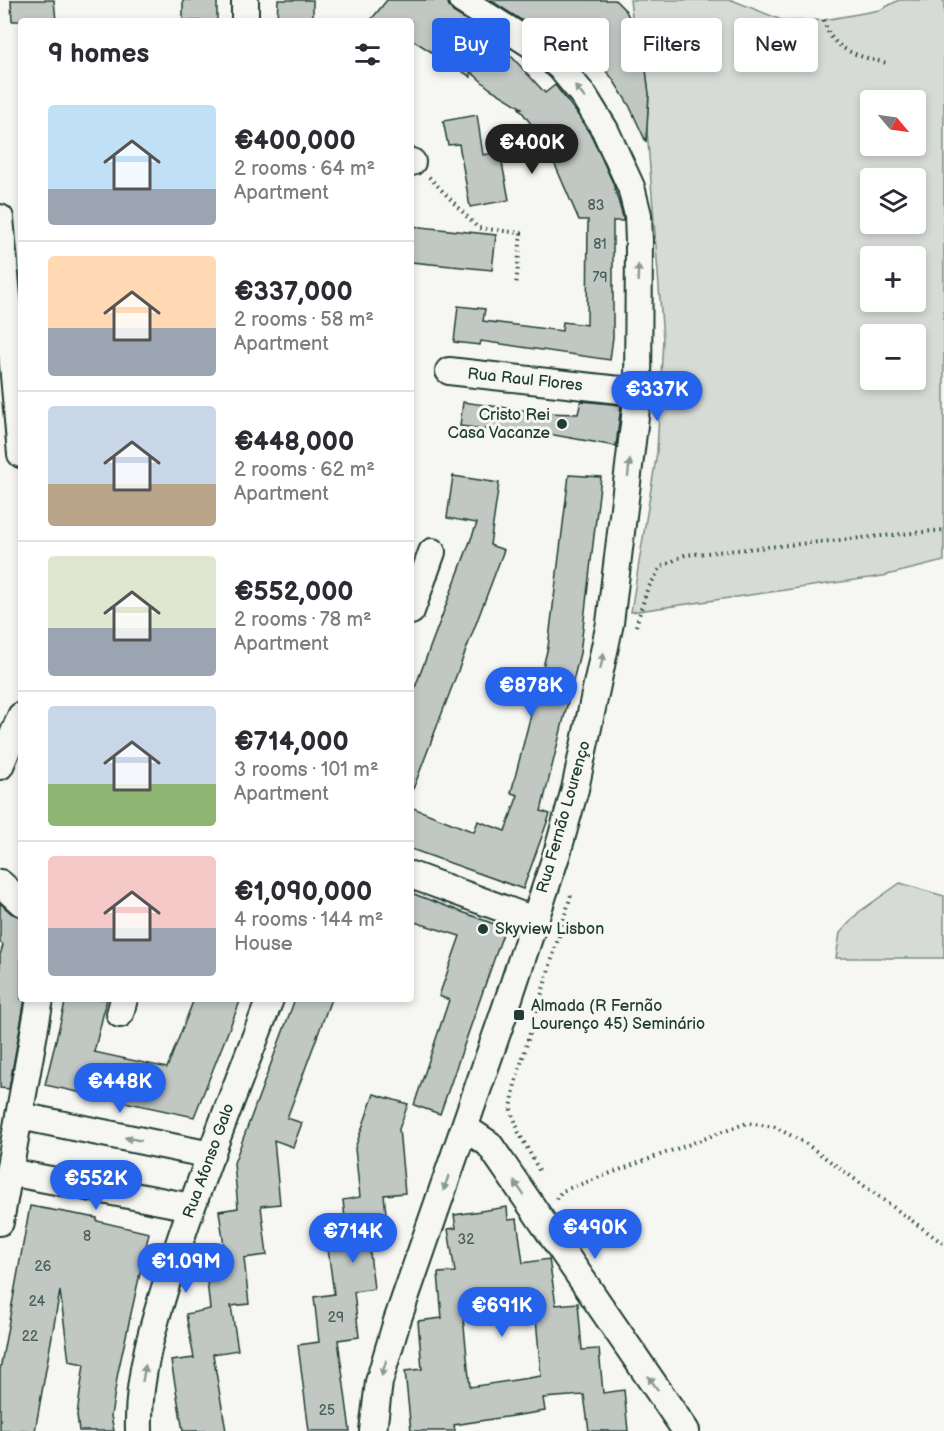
<!DOCTYPE html>
<html lang="en">
<head>
<meta charset="utf-8">
<style>
  body { margin:0; font-family:"Balsamiq Sans",sans-serif; background:#f2f2f3; color:#2b2b33; height:100vh; display:flex; flex-direction:column; font-size:22px; white-space:nowrap }
  * { box-sizing:border-box; margin:0 }
  p { font-size:20px; color:#7c7c81 }
  .icon { flex:none; width:33px; height:33px; fill:none; stroke:currentColor; stroke-width:2; stroke-linecap:round; stroke-linejoin:round }
  .map { position:relative; flex:1; overflow:hidden }
  .details { position:absolute; left:18px; top:18px; width:396px; height:984px; display:flex; flex-direction:column; background:#fff; border-radius:6px; box-shadow:0 3px 9px #0003 }
  .details>* { flex:none }
  .guide { position:absolute; left:432px; top:18px; width:422px; height:54px; display:flex; gap:12px }
  .needle { width:39px; rotate:119deg }
  .tools { position:absolute; left:860px; top:90px; display:grid; gap:12px }
  .tools a { display:grid; place-items:center; width:66px; height:66px; border-radius:6px; background:#fff; box-shadow:0 3px 9px #0003; font-size:30px }
  .price { position:absolute; translate:-50% -51px; padding:0 14px; border-radius:21px; background:#2563eb; color:#fff; font-size:20px; line-height:39px; filter:drop-shadow(0 2px 3px #0008) }
  .price::after { content:''; position:absolute; left:50%; top:36px; width:18px; height:14px; margin-left:-9px; background:inherit; clip-path:polygon(0 0,100% 0,50% 100%) }
  .price.on { background:#222; color:#fff }
  ul { padding:0; list-style:none }
  li { display:flex; align-items:center; gap:18px; height:150px; padding:0 30px }
  li+li { border-top:2px solid #e1e1e2 }
  li span { display:grid; place-items:center; flex:none; width:168px; height:120px; border-radius:6px; color:#555 }
  li>.icon { margin-inline-start:auto }
  span .icon { width:72px; height:72px; fill:#fffc; stroke-width:1 }
  li b { font-size:26px }
  h2 { display:flex; justify-content:space-between; align-items:center; height:72px; padding:0 30px; font-size:26px }
  .chip { padding:0 21px; border-radius:6px; background:#fff; box-shadow:0 3px 9px #0003; font-size:21px; line-height:54px }
  .chip.on { background:#2563eb; color:#fff }
  .map>svg:first-child { display:block }
</style>
</head>
<body>
<div class="map">
<svg width="944" height="1431" viewBox="0 0 944 1431">
  <rect width="100%" height="100%" fill="#f6f6f2"/>
  <filter id="ink" filterUnits="userSpaceOnUse"><feTurbulence type="fractalNoise" baseFrequency=".0167" numOctaves="2"/><feDisplacementMap in="SourceGraphic" scale="12" xChannelSelector="R" yChannelSelector="G"/><feConvolveMatrix kernelMatrix="1 2 1 2 8 2 1 2 1" color-interpolation-filters="sRGB"/></filter>
  <g filter="url(#ink)">
    <g fill="#d6dbd6" stroke="#7a8c85" stroke-width="1.5" fill-rule="evenodd">
      <path d="M630 0H732L784 21 824 20 880 10 899 0H944V561L883 576 631 612 657 452 663 339 647 129 649 94 643 47 633 25ZM870 100H915V146H870ZM870 178H915V224H870ZM870 256H915V302H870ZM870 334H915V380H870Z"/>
      <polygon points="900,883 944,896 944,958 836,958 840,933 859,912"/>
    </g>
    <g fill="#c1c8c3" stroke="#1f3d34" stroke-width="1.5" fill-rule="evenodd">
      <polygon points="11,0 54,0 56,21 12,21"/>
      <rect x="183" y="0" width="34" height="21"/>
      <polygon points="278,0 313,0 313,21 277,21"/>
      <polygon points="387,0 447,0 453,12 474,25 471,30 513,58 545,93 555,85 576,112 592,137 613,183 623,217 623,221 613,221 613,337 610,360 481,341 480,345 454,342 458,306 485,309 483,321 562,331 563,322 587,325 588,220 579,220 546,144 550,143 534,128 519,108 522,108 489,88 470,71 471,77 411,39 411,21 370,21"/>
      <polygon points="490,0 615,0 626,11 643,46 649,94 646,142 629,105 612,78 587,50 549,18 540,32"/>
      <polygon points="477,115 483,155 500,152 509,200 470,207 459,144 448,145 443,121"/>
      <polygon points="411,226 496,235 492,270 411,262"/>
      <polygon points="581,401 621,405 616,446 532,431 531,435 460,426 463,402 545,413 578,414"/>
      <polygon points="569,475 601,477 580,653 541,811 550,814 523,889 411,849 411,807 474,832 478,821 505,831 518,795 511,793 548,647"/>
      <polygon points="453,476 499,483 490,545 504,550 412,792 411,698 477,523 447,518"/>
      <polygon points="411,893 505,928 440,1114 414,1105 449,1000 439,996 460,936 411,921"/>
      <polygon points="0,903 11,913 21,917 21,999 25,999 9,1089 0,1088 0,955 3,945 0,942"/>
      <polygon points="66,999 107,999 94,1052 167,1068 194,999 241,999 194,1117 45,1085"/>
      <polygon points="295,999 331,999 287,1118 302,1123 293,1147 274,1140 280,1204 261,1206 267,1255 244,1258 249,1304 231,1306 238,1350 213,1354 226,1431 183,1431 171,1361 194,1358 186,1314 210,1309 205,1262 226,1260 219,1211 238,1208 234,1163"/>
      <polygon points="374,1094 408,1104 399,1129 405,1193 384,1195 389,1241 369,1244 374,1289 354,1292 359,1337 338,1340 350,1431 309,1431 298,1345 319,1342 314,1297 334,1294 328,1249 348,1246 343,1200 360,1197 355,1148"/>
      <polygon points="30,1206 97,1218 97,1221 149,1233 118,1372 111,1416 114,1431 79,1431 77,1415 84,1364 69,1361 60,1291 35,1431 0,1431 0,1370"/>
      <path d="M507 1207 508 1220 517 1219 523 1263 549 1259 556 1305 578 1303 582 1350 599 1349 603 1393 624 1390 628 1431H589L584 1395 543 1398 545 1411 454 1425 455 1431H411L405 1371 422 1369 418 1321 442 1318 438 1273 455 1272 448 1229 456 1228 454 1215ZM535 1307 541 1376 470 1387 463 1317Z"/>
    </g>
    <g fill="none" stroke-linecap="round" stroke-linejoin="round">
      <defs>
        <g id="street">
          <polyline points="245,0 245,21"/>
          <polyline points="411,162 412,162"/>
          <polyline points="0,218 21,454"/>
          <polyline points="449,371 638,392"/>
          <polyline points="411,611 432,552"/>
          <polyline points="0,766 21,716"/>
          <polyline points="411,875 534,920"/>
          <polyline points="0,883 21,902"/>
          <polyline points="120,1014 124,999"/>
          <polyline points="20,1116 211,1155"/>
          <polyline points="465,1128 489,1144 686,1431"/>
          <polyline points="9,1172 191,1207"/>
          <polyline points="0,1222 40,999"/>
          <path d="M139 1431C137 1370 158 1310 176 1253 204 1167 238 1083 270 999"/>
          <polyline points="373,1431 379,1382 397,1321 505,1010 558,850 575,789 610,623 638,392 639,242 638,215 631,187 605,130 584,96 560,67 534,46 462,0"/>
        </g>
      </defs>
      <use href="#street" stroke="#1f3d34" stroke-width="30"/>
      <g stroke="#1f3d34" stroke-width="4" stroke-dasharray="1.5 4.5" stroke-linecap="butt">
        <path d="M824 20C830 50 860 57 887 63"/>
        <polyline points="429,177 478,228 521,233 516,286"/>
        <polyline points="636,626 647,590 661,567 685,555 944,530"/>
        <polyline points="539,1170 519,1133 511,1109 515,1084 571,895"/>
        <polyline points="556,1199 562,1191 747,1123 775,1127 805,1143 944,1244"/>
      </g>
      <use href="#street" stroke="#f6f6f2" stroke-width="26"/>
    </g>
    <defs><path id="oneway-solid" d="M-6-.8H1V-3.2L6.5 0L1 3.2V.8H-6Z" transform="scale(1.5)"/></defs>
    <g fill="#8a9a93">
      <use href="#oneway-solid" transform="translate(580 92) rotate(-128)"/>
      <use href="#oneway-solid" transform="translate(638 273) rotate(-88)"/>
      <use href="#oneway-solid" transform="translate(629 468) rotate(-83)"/>
      <use href="#oneway-solid" transform="translate(602 661) rotate(-78)"/>
      <use href="#oneway-solid" transform="translate(133 1139) rotate(-169)"/>
      <use href="#oneway-solid" transform="translate(446 1183) rotate(109)"/>
      <use href="#oneway-solid" transform="translate(519 1188) rotate(-125)"/>
      <use href="#oneway-solid" transform="translate(384 1368) rotate(106)"/>
      <use href="#oneway-solid" transform="translate(144 1373) rotate(-80)"/>
      <use href="#oneway-solid" transform="translate(653 1383) rotate(-125)"/>
    </g>
  </g>
  <g fill="#1f3d34" stroke="#f6f6f2" stroke-width="2">
    <circle cx="562" cy="424" r="6"/>
    <circle cx="483" cy="929" r="6"/>
    <rect x="513" y="1009" width="12" height="12" rx="3"/>
  </g>
  <g text-anchor="middle" dominant-baseline="central" stroke-width="6" stroke-linejoin="round" paint-order="stroke">
    <g font-size="14" fill="#486058">
      <text x="596" y="205">83</text>
      <text x="600" y="244">81</text>
      <text x="600" y="277">79</text>
      <text x="87" y="1236">8</text>
      <text x="466" y="1239">32</text>
      <text x="43" y="1266">26</text>
      <text x="37" y="1301">24</text>
      <text x="336" y="1317">29</text>
      <text x="30" y="1336">22</text>
      <text x="327" y="1410">25</text>
    </g>
    <g font-size="16" fill="#1f3d34" stroke="#f6f6f2">
      <text transform="translate(525 380) rotate(6)">Rua Raul Flores</text>
      <text transform="translate(564 817) rotate(-74)">Rua Fernão Lourenço</text>
      <text transform="translate(209 1161) rotate(-70)">Rua Afonso Galo</text>
    </g>
    <g font-size="16" fill="#1f3d34" stroke="#f6f6f2" text-anchor="start">
      <text x="550" y="415" text-anchor="end">Cristo Rei<tspan x="550" dy="18">Casa Vacanze</tspan></text>
      <text x="495" y="929">Skyview Lisbon</text>
      <text x="531" y="1006">Almada (R Fernão<tspan x="531" dy="18">Lourenço 45) Seminário</tspan></text>
    </g>
  </g>
</svg>
<div class="tools">
<a><svg class="needle" viewBox="-14 -14 28 28"><path d="M0-13l5 13h-10z" fill="#e53935"/><path d="M0 13l5-13h-10z" fill="#7c7c81"/></svg></a>
<a><svg class="icon" aria-label="layers" viewBox="0 0 24 24"><path d="M12 4l9 5-9 5-9-5zM3 14l9 5 9-5"/></svg></a>
<a>+</a>
<a>−</a>
</div>
<b class="price on" style="left:532px;top:175px">€400K</b>
<b class="price" style="left:657px;top:422px">€337K</b>
<b class="price" style="left:531px;top:718px">€878K</b>
<b class="price" style="left:120px;top:1114px">€448K</b>
<b class="price" style="left:96px;top:1211px">€552K</b>
<b class="price" style="left:595px;top:1260px">€490K</b>
<b class="price" style="left:353px;top:1264px">€714K</b>
<b class="price" style="left:186px;top:1294px">€1.09M</b>
<b class="price" style="left:502px;top:1338px">€691K</b>
<div class="guide">
<a class="chip on">Buy</a>
<a class="chip">Rent</a>
<a class="chip">Filters</a>
<a class="chip">New</a>
</div>
<section class="details">
<h2>9 homes<svg class="icon" aria-label="filters" viewBox="0 0 24 24"><path d="M4 7h16M4 17h16"/><circle cx="9" cy="7" r="2"/><circle cx="15" cy="17" r="2"/></svg></h2>
<ul>
<li><span style="background:linear-gradient(#bfe0f5 70%,#9aa5b1 0)"><svg class="icon" aria-label="home" viewBox="0 0 24 24"><path d="M3 11l9-7 9 7M6 9v11h12V9"/></svg></span><div><b>€400,000</b><p>2 rooms · 64 m²</p><p>Apartment</p></div></li>
<li><span style="background:linear-gradient(#ffd9b3 60%,#9aa5b1 0)"><svg class="icon" aria-label="home" viewBox="0 0 24 24"><path d="M3 11l9-7 9 7M6 9v11h12V9"/></svg></span><div><b>€337,000</b><p>2 rooms · 58 m²</p><p>Apartment</p></div></li>
<li><span style="background:linear-gradient(#c9d6e8 65%,#b9a48a 0)"><svg class="icon" aria-label="home" viewBox="0 0 24 24"><path d="M3 11l9-7 9 7M6 9v11h12V9"/></svg></span><div><b>€448,000</b><p>2 rooms · 62 m²</p><p>Apartment</p></div></li>
<li><span style="background:linear-gradient(#dfe7d0 60%,#9aa5b1 0)"><svg class="icon" aria-label="home" viewBox="0 0 24 24"><path d="M3 11l9-7 9 7M6 9v11h12V9"/></svg></span><div><b>€552,000</b><p>2 rooms · 78 m²</p><p>Apartment</p></div></li>
<li><span style="background:linear-gradient(#c9d6e8 65%,#8fb573 0)"><svg class="icon" aria-label="home" viewBox="0 0 24 24"><path d="M3 11l9-7 9 7M6 9v11h12V9"/></svg></span><div><b>€714,000</b><p>3 rooms · 101 m²</p><p>Apartment</p></div></li>
<li><span style="background:linear-gradient(#f6c9c9 60%,#9aa5b1 0)"><svg class="icon" aria-label="home" viewBox="0 0 24 24"><path d="M3 11l9-7 9 7M6 9v11h12V9"/></svg></span><div><b>€1,090,000</b><p>4 rooms · 144 m²</p><p>House</p></div></li>
</ul>
</section>
</div>
</body>
</html>
